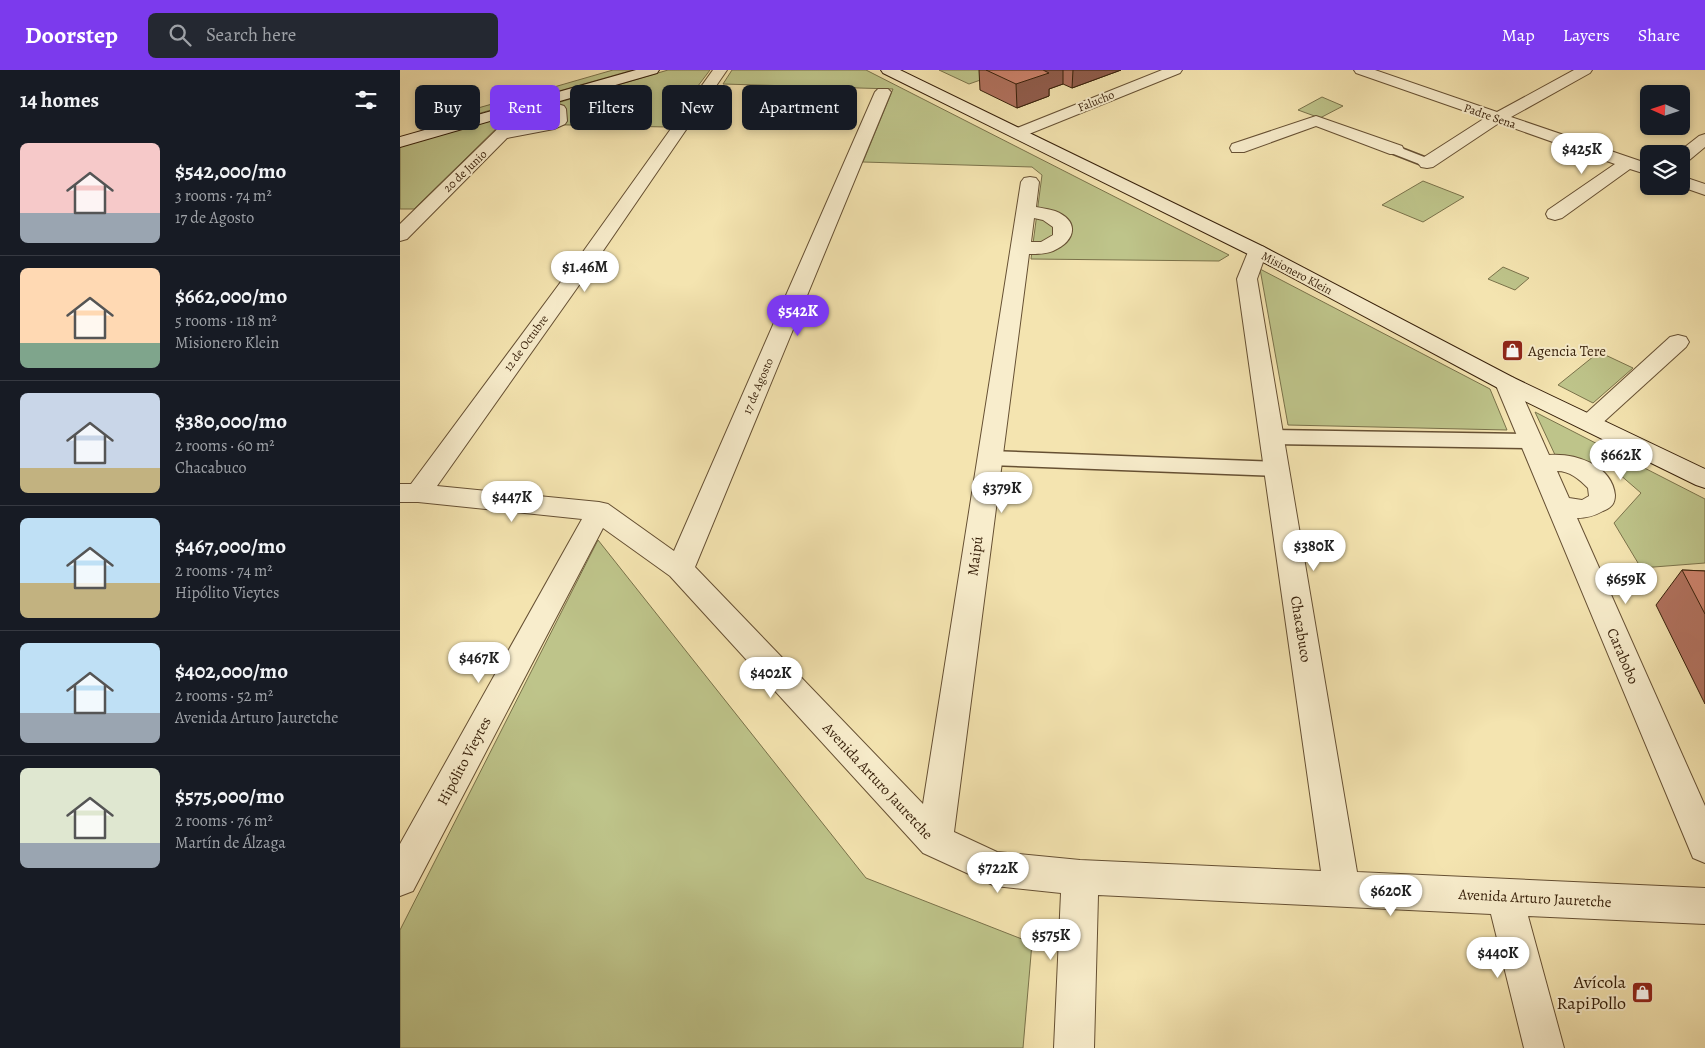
<!DOCTYPE html>
<html lang="en">
<head>
<meta charset="utf-8">
<style>
  body { margin:0; font-family:Alegreya,serif; background:#242831; color:#f1f3f6; height:100vh; display:flex; flex-direction:column; font-size:19px; white-space:nowrap }
  * { box-sizing:border-box; margin:0 }
  p { font-size:16px; color:#9ea1a6 }
  .icon { flex:none; width:28px; height:28px; fill:none; stroke:currentColor; stroke-width:2; stroke-linecap:round; stroke-linejoin:round }
  .map { position:relative; flex:1; overflow:hidden }
  .sheet { display:flex; flex-direction:column; background:#171b24; width:400px }
  .sheet>* { flex:none }
  .guide { position:absolute; left:15px; top:15px; width:475px; height:45px; display:flex; gap:10px }
  .needle { width:32px; rotate:273deg }
  .fabs { position:absolute; left:1240px; top:15px; display:grid; gap:10px }
  .fabs a { display:grid; place-items:center; width:50px; height:50px; border-radius:8px; background:#171b24; box-shadow:0 2px 8px #0003; font-size:25px }
  .price { position:absolute; translate:-50% -42px; padding:0 11px; border-radius:18px; background:#fff; color:#222; font-size:16px; line-height:32px; filter:drop-shadow(0 1px 2px #0008) }
  .price::after { content:''; position:absolute; left:50%; top:30px; width:15px; height:11px; margin-left:-8px; background:inherit; clip-path:polygon(0 0,100% 0,50% 100%) }
  .price.current { background:#7c3aed; color:#fff }
  ul { padding:0; list-style:none }
  li { display:flex; align-items:center; gap:15px; height:125px; padding:0 20px }
  li+li { border-top:1px solid #363941 }
  li span { display:grid; place-items:center; flex:none; width:140px; height:100px; border-radius:8px; color:#555 }
  li>.icon { margin-inline-start:auto }
  span .icon { width:60px; height:60px; fill:#fffc; stroke-width:1 }
  li b { font-size:21px }
  h2 { display:flex; justify-content:space-between; align-items:center; height:60px; padding:0 20px; font-size:21px }
  .chip { padding:0 18px; border-radius:8px; background:#171b24; box-shadow:0 2px 8px #0003; font-size:18px; line-height:45px }
  .chip.current { background:#7c3aed; color:#fff }
  header { display:flex; align-items:center; gap:30px; box-sizing:border-box; height:70px; padding:0 25px; background:#7c3aed; color:#fff }
  header strong { font-size:24px }
  nav { display:flex; gap:28px; margin-inline-start:auto; font-size:18px }
  .search { width:350px; height:45px; background:#242831; display:flex; align-items:center; gap:12px; box-sizing:border-box; padding:0 18px; border-radius:8px; color:#9ea1a6; font-size:19px }
  main { display:flex; flex:1; min-height:0 }
  .map>svg:first-child { display:block }
</style>
</head>
<body>
<header>
<strong>Doorstep</strong>
<div class="search"><svg class="icon" aria-label="search" viewBox="0 0 24 24"><circle cx="10" cy="10" r="6"/><path d="M15 15l6 6"/></svg>Search here</div>
<nav><a>Map</a><a>Layers</a><a>Share</a></nav>
</header>
<main>
<section class="sheet">
<h2>14 homes<svg class="icon" aria-label="filters" viewBox="0 0 24 24"><path d="M4 7h16M4 17h16"/><circle cx="9" cy="7" r="2"/><circle cx="15" cy="17" r="2"/></svg></h2>
<ul>
<li><span style="background:linear-gradient(#f6c9c9 70%,#9aa5b1 0)"><svg class="icon" aria-label="home" viewBox="0 0 24 24"><path d="M3 11l9-7 9 7M6 9v11h12V9"/></svg></span><div><b>$542,000/mo</b><p>3 rooms · 74 m²</p><p>17 de Agosto</p></div></li>
<li><span style="background:linear-gradient(#ffd9b3 75%,#7fa58c 0)"><svg class="icon" aria-label="home" viewBox="0 0 24 24"><path d="M3 11l9-7 9 7M6 9v11h12V9"/></svg></span><div><b>$662,000/mo</b><p>5 rooms · 118 m²</p><p>Misionero Klein</p></div></li>
<li><span style="background:linear-gradient(#c9d6e8 75%,#c2b280 0)"><svg class="icon" aria-label="home" viewBox="0 0 24 24"><path d="M3 11l9-7 9 7M6 9v11h12V9"/></svg></span><div><b>$380,000/mo</b><p>2 rooms · 60 m²</p><p>Chacabuco</p></div></li>
<li><span style="background:linear-gradient(#bfe0f5 65%,#c2b280 0)"><svg class="icon" aria-label="home" viewBox="0 0 24 24"><path d="M3 11l9-7 9 7M6 9v11h12V9"/></svg></span><div><b>$467,000/mo</b><p>2 rooms · 74 m²</p><p>Hipólito Vieytes</p></div></li>
<li><span style="background:linear-gradient(#bfe0f5 70%,#9aa5b1 0)"><svg class="icon" aria-label="home" viewBox="0 0 24 24"><path d="M3 11l9-7 9 7M6 9v11h12V9"/></svg></span><div><b>$402,000/mo</b><p>2 rooms · 52 m²</p><p>Avenida Arturo Jauretche</p></div></li>
<li><span style="background:linear-gradient(#dfe7d0 75%,#9aa5b1 0)"><svg class="icon" aria-label="home" viewBox="0 0 24 24"><path d="M3 11l9-7 9 7M6 9v11h12V9"/></svg></span><div><b>$575,000/mo</b><p>2 rooms · 76 m²</p><p>Martín de Álzaga</p></div></li>
</ul>
</section>
<div class="map">
<svg width="1305" height="978" viewBox="0 0 1305 978">
  <rect width="100%" height="100%" fill="#f4e4b0"/>
  <filter id="stains"><feTurbulence type="fractalNoise" baseFrequency=".004" numOctaves="4"/><feColorMatrix values="0 0 0 0 .2 0 0 0 0 .09 0 0 0 0 .02 0 0 0 .5 -.17"/></filter>
  <radialGradient id="worn" r=".72"><stop offset=".6" stop-color="#630" stop-opacity="0"/><stop offset="1" stop-color="#630" stop-opacity=".3"/></radialGradient>
  <g fill="#bec48a" stroke="#7a724a">
    <polygon points="213,0 233,0 159,21 154,17"/>
    <polygon points="268,0 310,0 267,57 123,54 140,38"/>
    <polygon points="332,0 466,0 829,185 819,191 631,189 642,105 632,97 463,92 493,19 323,14"/>
    <polygon points="539,0 609,0 569,14"/>
    <polygon points="922,27 943,36 920,48 898,40"/>
    <polygon points="92,34 98,38 35,56 29,52"/>
    <polygon points="110,45 14,139 0,139 0,77"/>
    <polygon points="1023,111 1064,127 1023,152 982,135"/>
    <polygon points="1103,197 1129,208 1115,220 1088,209"/>
    <polygon points="860,199 1090,319 1107,360 888,355"/>
    <polygon points="1199,282 1233,298 1193,333 1158,315"/>
    <polygon points="1135,342 1305,429 1305,493 1241,498 1214,453 1241,423 1211,397 1156,387"/>
    <polygon points="198,470 466,808 632,873 623,978 0,978 0,860"/>
  </g>
  <g fill="none" stroke-linecap="round" stroke-linejoin="round">
    <defs>
      <g id="lane">
        <polygon points="996,76 1032,90 1034,93 1027,97 991,83 989,80"/>
        <polygon points="872,360 1132,364 1139,366 1142,371 1139,376 1132,378 872,374 865,372 862,367 865,362"/>
        <polygon points="589,381 877,392 884,394 887,399 884,404 877,406 589,395 582,393 579,388 582,383"/>
      </g>
      <g id="street">
        <path d="M313 0H327L194 194 37 416 199 432 208 434 274 481 475 22 478 19H488L491 22 295 497 523 734 621 112 624 108 630 107 636 108 639 112 636 137C642 138 649 139 655 141 680 151 676 171 653 181 646 184 637 184 629 184L554 762 597 782 680 790 921 801 837 209 850 177 857 175 864 177 867 181 857 209 957 802 1305 818V854L1128 846 1164 978H1124L1091 844 698 825 694 978H654L661 823 595 816 523 783 270 506 203 458 13 821 0 826V774L182 449 18 432H0V414H11L180 186ZM634 148 643 150 653 157V165L641 172H631Z"/>
        <polygon points="762,0 782,0 780,3 624,66 612,66 610,63 612,60"/>
        <polygon points="954,0 975,0 1097,42 1174,0 1192,0 1190,3 1111,47 1249,94 1249,105 1230,99 1162,148 1155,150 1148,148 1146,144 1148,140 1215,94 1099,53 1033,97 1027,98 1021,97 1018,93 1021,89 1085,48 956,3"/>
        <path d="M115 20C123 22 134 30 136 37L158 34 164 36 166 39 167 51 165 54 154 59 107 68 7 169 0 171V154L120 37 107 25 110 22ZM151 45V49L119 56 128 47Z"/>
        <polygon points="916,46 1002,76 1004,80 1002,84 990,84 916,56 844,82 832,82 830,78 832,74"/>
        <polygon points="1305,64 1305,77 1287,92 1281,93 1281,84 1276,84 1299,66"/>
        <polygon points="1281,106 1305,114 1305,125 1279,116 1281,116"/>
        <polygon points="1278,265 1286,267 1289,272 1286,277 1198,357 1190,360 1182,357 1178,352 1182,347 1270,267"/>
        <path d="M1106 306 1114 308 1117 313 1149 385C1175 383 1212 395 1215 425 1215 434 1211 438 1203 441 1194 446 1187 448 1177 448L1305 736V793L1293 788 1095 313 1098 308ZM1157 401C1170 401 1179 409 1188 418L1189 426 1182 430 1169 428Z"/>
      </g>
      <g id="secondary">
        <polygon points="236,0 259,0 257,3 0,77 0,67"/>
        <polygon points="481,0 500,0 864,177 1114,308 1305,399 1305,418 1296,415 1098,318 850,185 483,3"/>
      </g>
    </defs>
    <use href="#lane" stroke="#665033" stroke-width="3"/>
    <use href="#street" stroke="#665033" stroke-width="2"/>
    <use href="#secondary" stroke="#361f09" stroke-width="2"/>
    <use href="#lane" fill="#f8edcc" fill-rule="evenodd"/>
    <use href="#street" fill="#f8edcc" fill-rule="evenodd"/>
    <use href="#secondary" fill="#f8edcc" fill-rule="evenodd"/>
  </g>
  <g fill="#b1715e" stroke="#361f09">
    <polygon points="579,0 721,0 672,18 663,14 649,19 649,26 617,38 580,20"/>
    <polygon points="1282,500 1305,501 1305,634 1256,535"/>
  </g>
  <g fill="#905c4c" stroke="#361f09">
    <polygon points="640,0 663,0 663,14 649,19 649,26 617,38 616,14"/>
    <polygon points="673,0 721,0 672,18"/>
  </g>
  <g fill="#ce836d" stroke="#361f09">
    <polygon points="586,0 643,0 649,3 616,14"/>
    <polygon points="1282,500 1305,501 1305,544"/>
  </g>
  <defs>
    <symbol id="shop-square" viewBox="-11 -11 22 22"><rect x="-9" y="-9" width="18" height="18" rx="4" fill="#8f2418" stroke="#f8edcc"/><path d="M-5-2.5h2.3a2.7 3.5 0 0 1 5.4 0H5L5.5 6h-11ZM-1.5-2.5h3a1.5 2.3 0 0 0-3 0Z" fill="#fff"/></symbol>
  </defs>
  <g fill-rule="evenodd">
    <use href="#shop-square" x="1100" y="268" width="25" height="25"/>
    <use href="#shop-square" x="1230" y="910" width="25" height="25"/>
  </g>
  <g text-anchor="middle" dominant-baseline="central" stroke-width="4" stroke-linejoin="round" paint-order="stroke">
    <g font-size="12" fill="#361f09" stroke="#f8edcc">
      <text transform="translate(696 31) rotate(-22)">Falucho</text>
      <text transform="translate(1090 46) rotate(19)">Padre Sena</text>
      <text transform="translate(65 101) rotate(-44)">20 de Junio</text>
      <text transform="translate(897 203) rotate(28)">Misionero Klein</text>
      <text transform="translate(126 273) rotate(-54)">12 de Octubre</text>
      <text transform="translate(358 316) rotate(-67)">17 de Agosto</text>
    </g>
    <g font-size="15" fill="#361f09" stroke="#f8edcc" text-anchor="start">
      <text x="1128" y="281">Agencia Tere</text>
    </g>
    <g font-size="15" fill="#361f09" stroke="#f8edcc">
      <text transform="translate(575 486) rotate(-82)">Maipú</text>
      <text transform="translate(901 559) rotate(81)">Chacabuco</text>
      <text transform="translate(1223 586) rotate(67)">Carabobo</text>
      <text transform="translate(64 691) rotate(-62)">Hipólito Vieytes</text>
      <text transform="translate(478 711) rotate(47)">Avenida Arturo Jauretche</text>
      <text transform="translate(1135 828) rotate(3)">Avenida Arturo Jauretche</text>
    </g>
    <g font-size="18" fill="#361f09" stroke="#f8edcc" text-anchor="end">
      <text x="1226" y="912">Avícola<tspan x="1226" dy="21">RapiPollo</tspan></text>
    </g>
  </g>
  <rect width="100%" height="100%" filter="url(#stains)"/>
  <rect width="100%" height="100%" fill="url(#worn)"/>
</svg>
<div class="fabs">
<a><svg class="needle" viewBox="-14 -14 28 28"><path d="M0-13l5 13h-10z" fill="#e53935"/><path d="M0 13l5-13h-10z" fill="#9ea1a6"/></svg></a>
<a><svg class="icon" aria-label="layers" viewBox="0 0 24 24"><path d="M12 4l9 5-9 5-9-5zM3 14l9 5 9-5"/></svg></a>
</div>
<b class="price" style="left:1182px;top:105px">$425K</b>
<b class="price" style="left:185px;top:223px">$1.46M</b>
<b class="price current" style="left:398px;top:267px">$542K</b>
<b class="price" style="left:1221px;top:411px">$662K</b>
<b class="price" style="left:602px;top:444px">$379K</b>
<b class="price" style="left:112px;top:453px">$447K</b>
<b class="price" style="left:914px;top:502px">$380K</b>
<b class="price" style="left:1226px;top:535px">$659K</b>
<b class="price" style="left:79px;top:614px">$467K</b>
<b class="price" style="left:371px;top:629px">$402K</b>
<b class="price" style="left:598px;top:824px">$722K</b>
<b class="price" style="left:991px;top:847px">$620K</b>
<b class="price" style="left:651px;top:891px">$575K</b>
<b class="price" style="left:1098px;top:909px">$440K</b>
<div class="guide">
<a class="chip">Buy</a>
<a class="chip current">Rent</a>
<a class="chip">Filters</a>
<a class="chip">New</a>
<a class="chip">Apartment</a>
</div>
</div>
</main>
</body>
</html>
